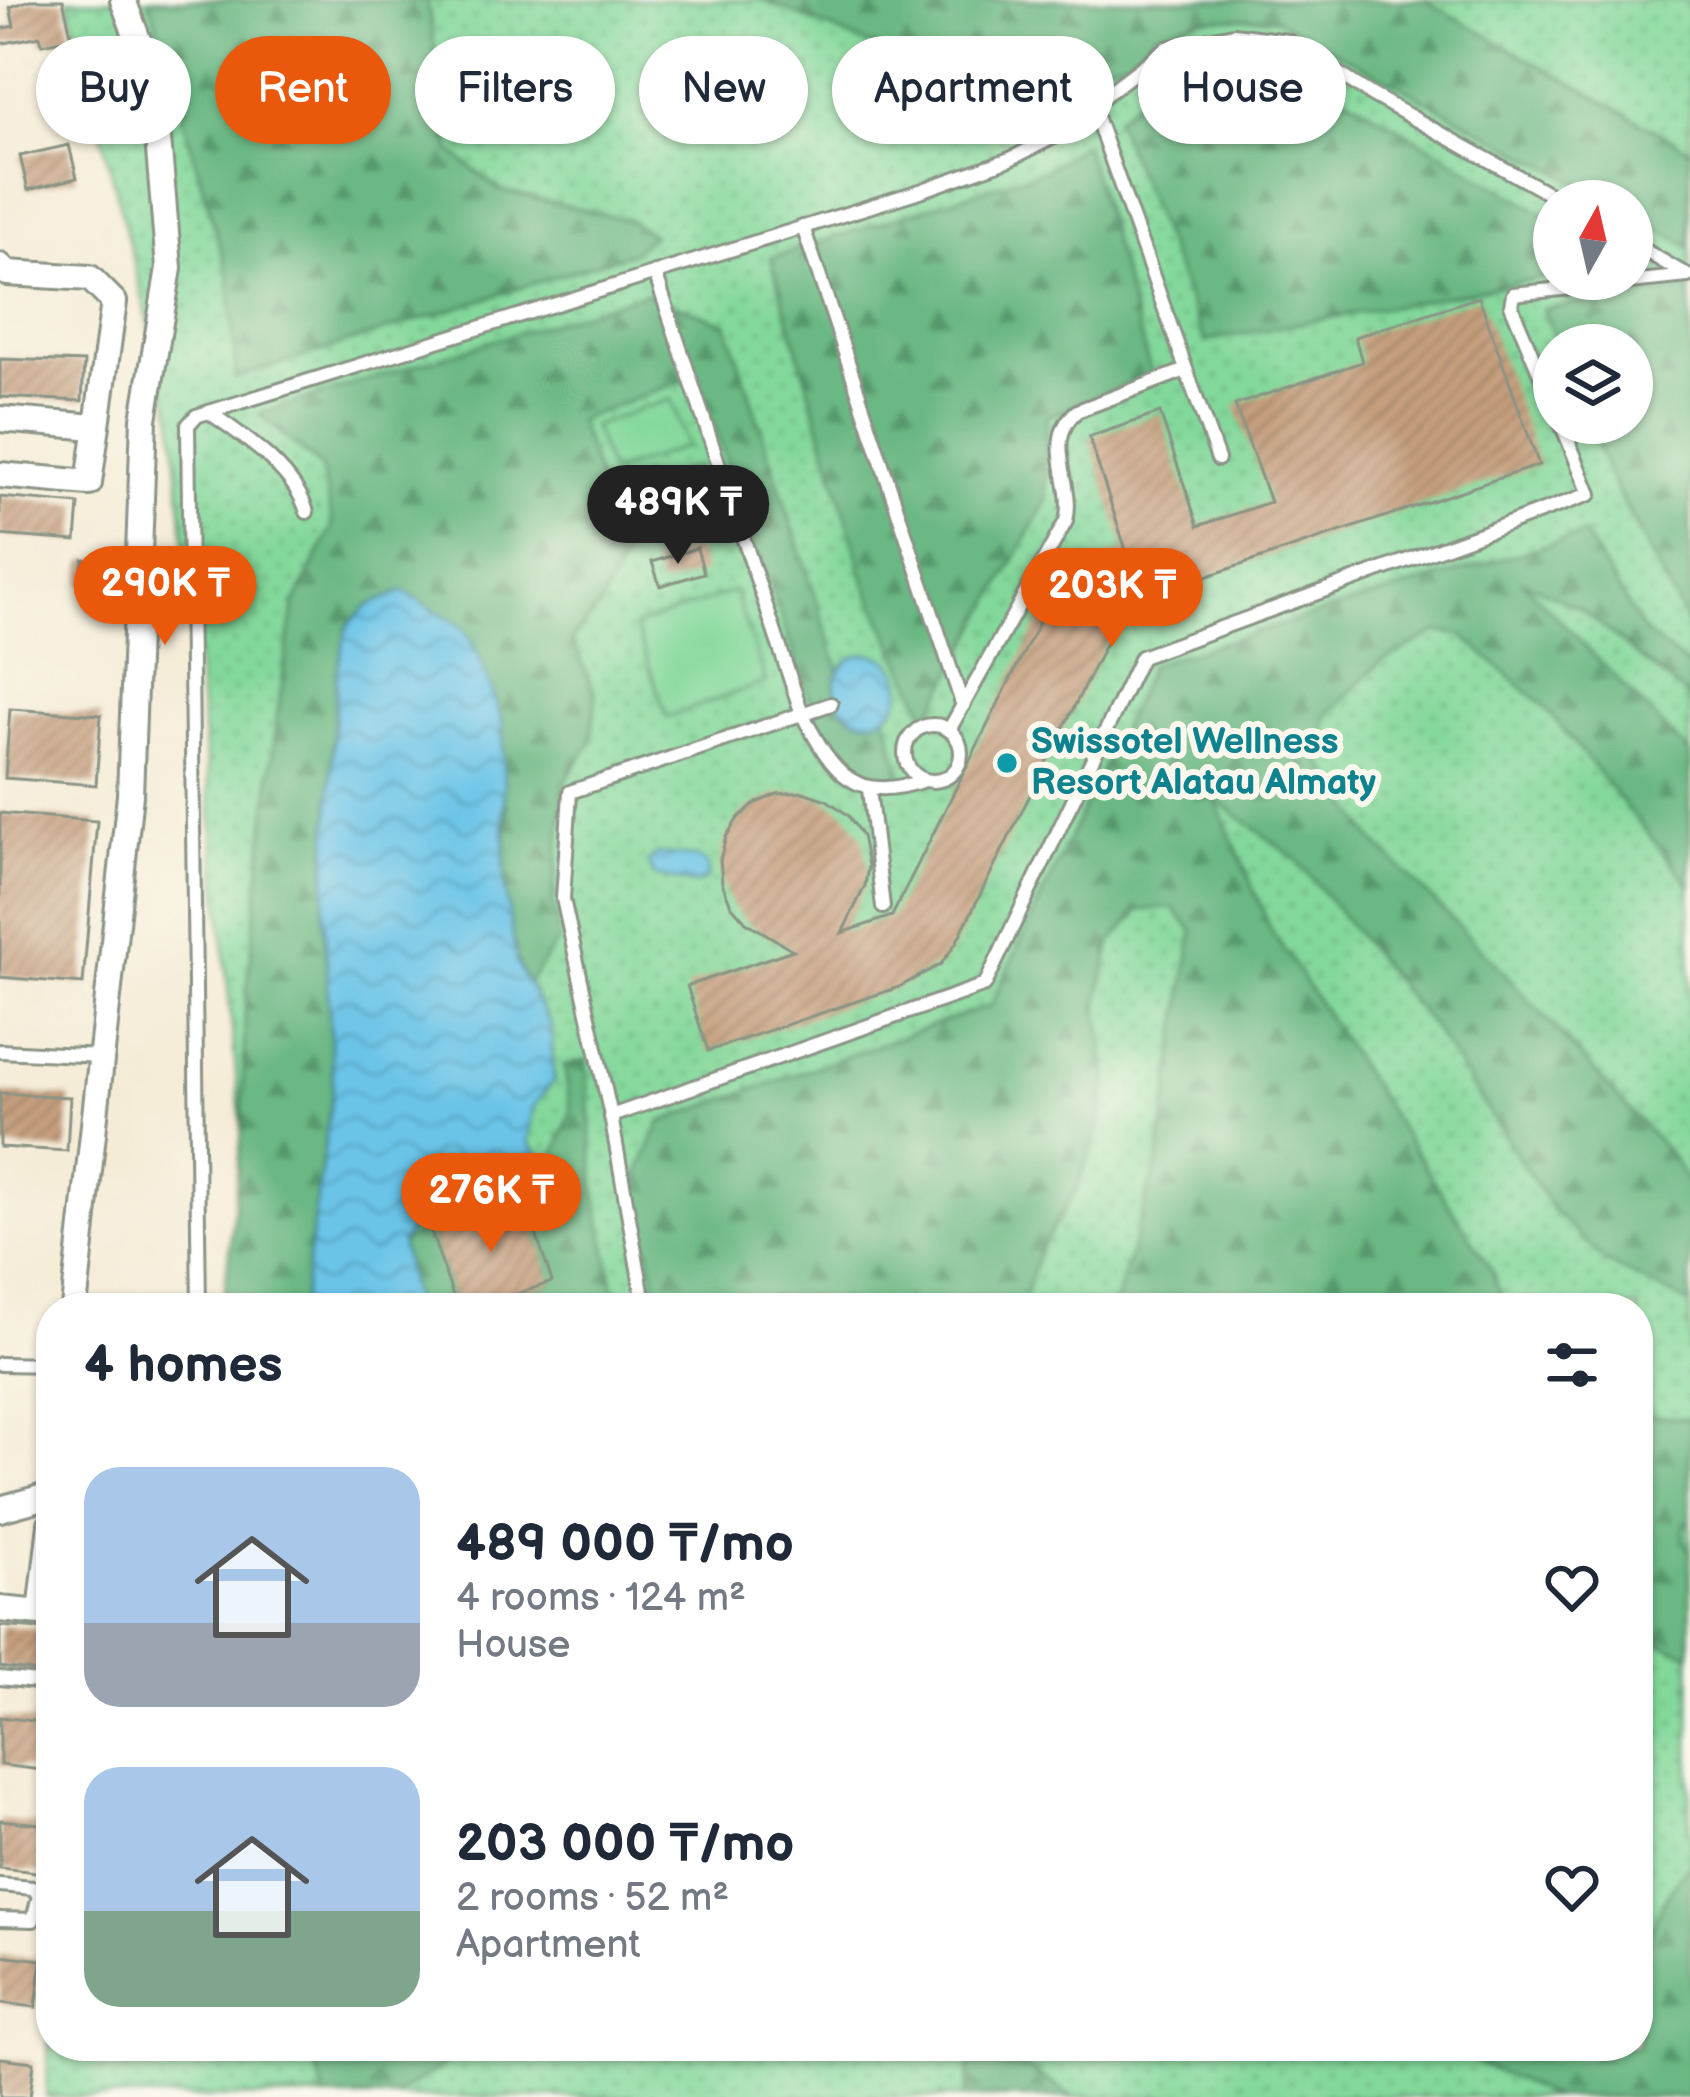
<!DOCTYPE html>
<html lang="en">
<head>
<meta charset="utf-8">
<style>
  body { margin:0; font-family:"Balsamiq Sans",sans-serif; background:#f6f6f7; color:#1f2937; height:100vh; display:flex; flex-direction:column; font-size:45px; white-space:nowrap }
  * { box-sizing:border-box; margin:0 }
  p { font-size:39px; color:#747a83 }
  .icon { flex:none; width:66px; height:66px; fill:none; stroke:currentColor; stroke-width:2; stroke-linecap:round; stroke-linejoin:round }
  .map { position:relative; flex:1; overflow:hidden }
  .sheet { position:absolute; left:36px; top:1293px; width:1617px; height:768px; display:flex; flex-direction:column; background:#fff; border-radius:48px; box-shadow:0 3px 9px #0004 }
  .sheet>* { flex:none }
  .top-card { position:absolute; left:36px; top:36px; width:1620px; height:108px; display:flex; gap:24px }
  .needle { width:78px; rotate:8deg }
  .buttons { position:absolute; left:1533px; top:180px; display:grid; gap:24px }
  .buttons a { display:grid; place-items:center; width:120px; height:120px; border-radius:50%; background:#fff; box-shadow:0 3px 9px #0004; font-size:60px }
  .price { position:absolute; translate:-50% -102px; padding:0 27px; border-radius:42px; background:#ea580c; color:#fff; font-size:39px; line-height:78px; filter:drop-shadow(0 3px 6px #0008) }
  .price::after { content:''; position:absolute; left:50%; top:72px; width:36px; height:27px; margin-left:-18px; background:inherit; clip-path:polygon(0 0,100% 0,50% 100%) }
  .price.selected { background:#222; color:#fff }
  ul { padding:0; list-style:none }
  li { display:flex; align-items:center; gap:36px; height:300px; padding:0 48px }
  li span { display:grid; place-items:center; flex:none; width:336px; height:240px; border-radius:36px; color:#555 }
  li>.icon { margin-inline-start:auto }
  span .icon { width:144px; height:144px; fill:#fffc; stroke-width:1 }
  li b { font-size:51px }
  h2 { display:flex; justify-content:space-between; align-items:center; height:144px; padding:0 48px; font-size:51px }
  .chip { padding:0 42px; border-radius:54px; background:#fff; box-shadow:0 3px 9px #0004; font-size:42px; line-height:108px }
  .chip.selected { background:#ea580c; color:#fff }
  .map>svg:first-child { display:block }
</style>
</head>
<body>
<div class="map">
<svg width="1690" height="2097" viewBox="0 0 1690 2097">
  <defs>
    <pattern id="grass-dots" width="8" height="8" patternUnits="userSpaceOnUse" patternTransform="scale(3)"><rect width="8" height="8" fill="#83d89b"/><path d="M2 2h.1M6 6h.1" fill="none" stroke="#71ba86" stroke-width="1.8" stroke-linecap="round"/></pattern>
    <pattern id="forest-firs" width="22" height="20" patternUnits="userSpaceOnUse" patternTransform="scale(3)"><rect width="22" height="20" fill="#6ab883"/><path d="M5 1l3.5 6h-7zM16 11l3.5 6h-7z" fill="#57976c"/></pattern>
    <pattern id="water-waves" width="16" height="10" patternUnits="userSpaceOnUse" patternTransform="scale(3)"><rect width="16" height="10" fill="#6ac4e8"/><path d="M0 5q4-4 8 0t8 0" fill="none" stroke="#57a0bd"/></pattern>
    <pattern id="building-hatch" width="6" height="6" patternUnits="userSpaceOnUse" patternTransform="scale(3)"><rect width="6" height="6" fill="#c69f7e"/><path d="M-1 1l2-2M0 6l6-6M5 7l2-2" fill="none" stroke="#a08368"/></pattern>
  </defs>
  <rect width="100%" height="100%" fill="#fbf7ec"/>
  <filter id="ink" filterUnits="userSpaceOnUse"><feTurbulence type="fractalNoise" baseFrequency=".00833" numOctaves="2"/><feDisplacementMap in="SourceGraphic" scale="24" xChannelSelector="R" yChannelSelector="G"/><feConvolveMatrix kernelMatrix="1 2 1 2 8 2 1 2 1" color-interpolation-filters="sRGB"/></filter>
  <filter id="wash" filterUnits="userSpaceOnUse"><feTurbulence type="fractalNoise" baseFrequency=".004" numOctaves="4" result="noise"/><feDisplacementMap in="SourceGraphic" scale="48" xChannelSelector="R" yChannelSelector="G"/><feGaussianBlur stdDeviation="2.7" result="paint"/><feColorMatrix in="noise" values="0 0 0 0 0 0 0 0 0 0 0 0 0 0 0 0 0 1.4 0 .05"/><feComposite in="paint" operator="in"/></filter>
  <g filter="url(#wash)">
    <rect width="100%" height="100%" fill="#f5ecd7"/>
    <path fill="url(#grass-dots)" stroke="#518a68" stroke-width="3" fill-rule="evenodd" d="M68 0H1690V2097H46L51 2003V2046H1638V1308H259L173 419ZM1554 201H1632V279H1554ZM1554 345H1632V423H1554Z"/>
    <g fill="url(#forest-firs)" stroke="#447a5c" stroke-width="3">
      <polygon points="149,0 427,0 451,151 499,190 629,220 653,235 633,252 236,378 229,277"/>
      <polygon points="763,0 1424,0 1690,150 1690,247 1632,212 1632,201 1612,201 1274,18 1204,19 1157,32 1129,59 987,85 869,45"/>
      <polygon points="1219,54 1253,54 1305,72 1554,220 1554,276 1205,341 1115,119 1171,71"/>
      <polygon points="1084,143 1152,376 1046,417 1046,502 928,718 867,588 771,258 1047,169"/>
      <polygon points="1690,289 1690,629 1609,476 1588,423 1632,423 1632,345 1557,345 1543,309"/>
      <path d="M645 293 727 324 839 670C827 703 854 729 886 715L902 776 859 780 824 738 696 376 578 420 624 555 600 607 572 639 596 695 591 743 565 782 553 902 559 939 528 984C498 932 506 862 507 804L337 671 324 910 333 1087 301 1308H223L242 1131 245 1010 277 717 294 605 333 525 321 467 259 414Z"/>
      <polygon points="1584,534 1644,632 1690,668 1690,699 1581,609 1521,580 1690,754 1690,885 1544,706 1462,635 1438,632 1381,662 1327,716 1319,758 1373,840 1501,969 1672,1157 1690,1186 1690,1304 1606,1262 1552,1209 1434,1029 1296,859 1215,799 1271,930 1491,1269 1506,1308 1114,1308 1158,1162 1193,931 1173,908 1139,910 1111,943 1098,1003 1107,1075 1100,1126 1077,1188 1039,1251 1021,1308 661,1308 633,1186 661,1122 991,1005 1151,664"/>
      <polygon points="586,1060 595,1190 618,1308 474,1308 551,1282 524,1198 545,1183 571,1111 564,1065"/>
      <polygon points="430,1229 457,1308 419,1308 412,1296 401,1243"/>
      <polygon points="1638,1414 1690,1419 1690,1525 1685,1522 1683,1541 1690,1552 1690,1654 1638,1636"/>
      <path d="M1690 1863V2097H1554L1470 2059 1453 2046H1638C1638 1972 1641 1923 1690 1863Z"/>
      <polygon points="313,2046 516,2046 450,2061 393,2097 324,2097"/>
      <polygon points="971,2064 1029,2069 1074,2097 964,2097"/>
    </g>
    <g fill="#83d89b" stroke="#518a68" stroke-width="3">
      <polygon points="671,399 687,446 610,473 593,426"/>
      <polygon points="695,467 710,513 635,538 619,492"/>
      <polygon points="734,591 766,682 667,717 635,626"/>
    </g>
    <g fill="url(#water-waves)" stroke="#44808e" stroke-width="3">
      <polygon points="403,591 463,627 480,657 503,723 505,888 517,964 551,1026 554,1080 533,1107 528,1142 543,1159 516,1176 468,1176 434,1202 401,1243 412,1296 419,1308 301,1308 333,1087 324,910 337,671 347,626 369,605"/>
      <circle cx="868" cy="687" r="33"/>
      <polygon points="657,854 697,857 708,865 708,877 697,884 653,876 648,862"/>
    </g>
    <g id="blocks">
      <g fill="url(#building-hatch)">
        <polygon points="30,0 63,0 72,38 42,44 40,36 0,44 0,29 14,26 10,7"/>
        <polygon points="69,145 77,178 28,190 20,156"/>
        <polygon points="1479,297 1539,465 1130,602 1120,615 956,943 941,964 899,987 708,1051 687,986 793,950 746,922 731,905 722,883 720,860 726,837 738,818 756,803 777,794 803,792 827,800 848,815 862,836 868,866 865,886 842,933 892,916 1055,590 1072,571 1126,550 1089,437 1160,413 1198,526 1270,502 1235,405 1362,362 1355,337"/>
        <polygon points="0,359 84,362 82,401 0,397"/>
        <polygon points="0,497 79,504 76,541 0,535"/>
        <polygon points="697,548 704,573 660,586 652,562"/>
        <polygon points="83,559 106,561 104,586 80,584"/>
        <polygon points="10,709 101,715 96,785 5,778"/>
        <polygon points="0,813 97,821 83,984 0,977"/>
        <polygon points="0,1093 70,1097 67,1151 0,1147"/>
        <polygon points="524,1198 552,1282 474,1308 457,1308 430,1229"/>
        <polygon points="0,1626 39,1629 51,1626 51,1673 0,1667"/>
        <polygon points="0,1717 51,1723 51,1771 0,1765"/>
        <polygon points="0,1820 51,1825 46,1873 0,1868"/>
        <polygon points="0,1955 42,1960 36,2007 0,2003"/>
        <polygon points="0,2058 34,2062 30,2097 0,2097"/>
      </g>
    </g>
  </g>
  <g filter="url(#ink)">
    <use href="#blocks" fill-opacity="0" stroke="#8a9486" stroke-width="3"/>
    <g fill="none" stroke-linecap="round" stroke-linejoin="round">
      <defs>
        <g id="service">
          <polyline points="1092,105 1218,459"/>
          <polyline points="803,227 963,706"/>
          <path d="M655 273 802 714C834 773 853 804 925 780"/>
          <polyline points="1554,407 1511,305 1513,294 1688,276 1632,243"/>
          <path d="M209 412C244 437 294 469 307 512"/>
          <circle cx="933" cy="753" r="28"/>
          <path d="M949 730 1066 521C1076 483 1041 441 1077 411L1186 370"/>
          <polyline points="869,789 883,907"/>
          <polyline points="0,1051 101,1056"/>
          <polyline points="611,1116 985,985 1141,657 1590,494 1561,423"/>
          <polyline points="199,1308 188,425 196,416 923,190 1010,159 1062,133 1092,105 1167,48 1233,34 1288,41 1372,95 1562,201"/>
          <polyline points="645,1308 611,1116 563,899 570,792 831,704"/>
          <polyline points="0,1364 51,1365"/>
          <polyline points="0,1678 46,1683"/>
          <polyline points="0,1885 33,1888 39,1895 33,1920 0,1919"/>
        </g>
        <g id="minor">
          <polyline points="0,266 7,273 90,278 114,302 89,483 0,475"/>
          <polyline points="0,419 95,427"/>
          <polyline points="74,1308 130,795 144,419 169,268 153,80 123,0"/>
          <polyline points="0,1509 51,1495"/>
          <polyline points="0,1609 41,1613 51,1524"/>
        </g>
      </defs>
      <use href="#service" stroke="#8a9486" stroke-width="18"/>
      <use href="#minor" stroke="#8a9486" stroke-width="30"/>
      <use href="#service" stroke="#fff" stroke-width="12"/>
      <use href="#minor" stroke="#fff" stroke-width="24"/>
    </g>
  </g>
  <circle fill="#0f9aa8" stroke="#fbf7ec" stroke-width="4.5" cx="1007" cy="763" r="12"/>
  <g text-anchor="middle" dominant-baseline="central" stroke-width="12" stroke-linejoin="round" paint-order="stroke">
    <g font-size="36" font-weight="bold" fill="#0d838f" stroke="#fbf7ec" text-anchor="start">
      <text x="1031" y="742">Swissotel Wellness<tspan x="1031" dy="41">Resort Alatau Almaty</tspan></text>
    </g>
  </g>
</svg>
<div class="buttons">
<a><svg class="needle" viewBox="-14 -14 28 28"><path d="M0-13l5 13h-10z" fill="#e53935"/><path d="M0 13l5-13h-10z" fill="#747a83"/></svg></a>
<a><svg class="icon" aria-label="layers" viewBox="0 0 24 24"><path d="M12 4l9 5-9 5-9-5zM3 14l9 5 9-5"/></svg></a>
</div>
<b class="price selected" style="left:678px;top:567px">489K ₸</b>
<b class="price" style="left:165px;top:648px">290K ₸</b>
<b class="price" style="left:1112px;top:650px">203K ₸</b>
<b class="price" style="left:491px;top:1255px">276K ₸</b>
<div class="top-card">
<a class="chip">Buy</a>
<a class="chip selected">Rent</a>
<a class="chip">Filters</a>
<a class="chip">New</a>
<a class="chip">Apartment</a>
<a class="chip">House</a>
</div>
<section class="sheet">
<h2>4 homes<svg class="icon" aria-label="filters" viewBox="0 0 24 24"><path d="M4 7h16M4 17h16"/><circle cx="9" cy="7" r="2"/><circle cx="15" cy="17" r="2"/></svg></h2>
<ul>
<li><span style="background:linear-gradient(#a9c7e8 65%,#9aa5b1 0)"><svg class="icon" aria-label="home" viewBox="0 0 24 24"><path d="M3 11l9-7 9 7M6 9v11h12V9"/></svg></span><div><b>489 000 ₸/mo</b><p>4 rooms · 124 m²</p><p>House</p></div><svg class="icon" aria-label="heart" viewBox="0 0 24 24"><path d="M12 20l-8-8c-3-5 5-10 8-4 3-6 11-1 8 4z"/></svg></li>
<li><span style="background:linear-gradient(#a9c7e8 60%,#7fa58c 0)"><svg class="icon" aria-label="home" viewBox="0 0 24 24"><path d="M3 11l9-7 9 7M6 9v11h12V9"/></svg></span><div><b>203 000 ₸/mo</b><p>2 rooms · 52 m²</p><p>Apartment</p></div><svg class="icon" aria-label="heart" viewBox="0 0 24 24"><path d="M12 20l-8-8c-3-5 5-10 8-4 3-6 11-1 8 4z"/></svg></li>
</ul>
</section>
</div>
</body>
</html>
